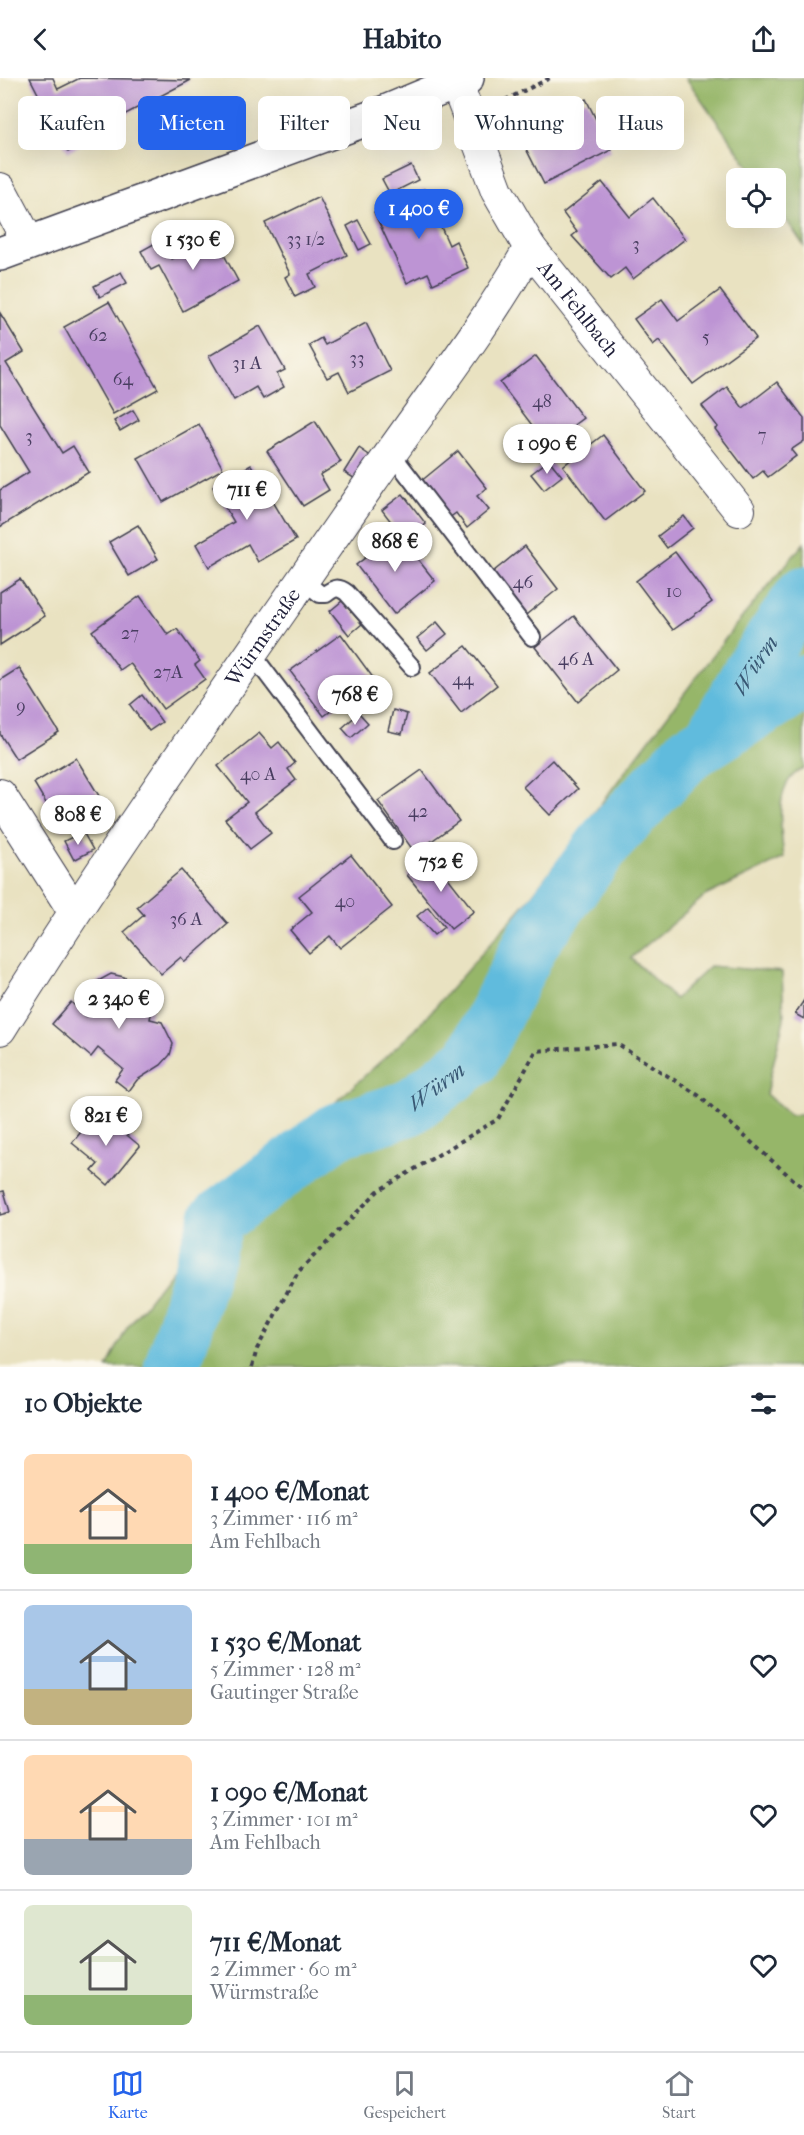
<!DOCTYPE html>
<html lang="de">
<head>
<meta charset="utf-8">
<style>
  body { margin:0; font-family:"IM FELL French Canon",serif; background:#f6f6f7; color:#1f2937; height:100vh; display:flex; flex-direction:column; font-size:22px; white-space:nowrap }
  * { box-sizing:border-box; margin:0 }
  p { font-size:20px; color:#747a83 }
  .icon { flex:none; width:33px; height:33px; fill:none; stroke:currentColor; stroke-width:2; stroke-linecap:round; stroke-linejoin:round }
  .map { position:relative; height:1289px; overflow:hidden }
  .sheet { display:flex; flex-direction:column; background:#fff; flex:1 }
  .sheet>* { flex:none }
  .hud { position:absolute; left:18px; top:18px; width:768px; height:54px; display:flex; gap:12px }
  .fabs { position:absolute; left:726px; top:90px; display:grid; gap:12px }
  .fabs a { display:grid; place-items:center; width:60px; height:60px; border-radius:9px; background:#fff; box-shadow:0 6px 24px #0002; font-size:30px }
  .price { position:absolute; translate:-50% -51px; padding:0 14px; border-radius:21px; background:#fff; color:#222; font-size:20px; line-height:39px; filter:drop-shadow(0 2px 3px #0008) }
  .price::after { content:''; position:absolute; left:50%; top:36px; width:18px; height:14px; margin-left:-9px; background:inherit; clip-path:polygon(0 0,100% 0,50% 100%) }
  .price.selected { background:#2563eb; color:#fff }
  ul { padding:0; list-style:none }
  li { display:flex; align-items:center; gap:18px; height:150px; padding:0 24px }
  li+li { border-top:2px solid #e0e1e3 }
  li span { display:grid; place-items:center; flex:none; width:168px; height:120px; border-radius:9px; color:#555 }
  li>.icon { margin-inline-start:auto }
  span .icon { width:72px; height:72px; fill:#fffc; stroke-width:1 }
  li b { font-size:26px }
  h2 { display:flex; justify-content:space-between; align-items:center; height:72px; padding:0 24px; font-size:26px }
  .chip { padding:0 21px; border-radius:9px; background:#fff; box-shadow:0 6px 24px #0002; font-size:21px; line-height:54px }
  .chip.selected { background:#2563eb; color:#fff }
  header { display:flex; justify-content:space-between; align-items:center; height:78px; padding:0 24px; background:#fff; font-size:27px; font-weight:700 }
  .menu { display:flex; justify-content:space-around; align-items:center; height:84px; border-top:2px solid #e0e1e3; background:#fff; font-size:16px; color:#747a83 }
  .menu a { display:grid; justify-items:center; gap:3px }
  .menu .selected { color:#2563eb }
  .map>svg:first-child { display:block }
</style>
</head>
<body>
<header><svg class="icon" aria-label="back" viewBox="0 0 24 24"><path d="M15 5l-7 7 7 7"/></svg>Habito<svg class="icon" aria-label="share" viewBox="0 0 24 24"><path d="M12 15V3M7 8l5-5 5 5M5 13v7h14v-7"/></svg></header>
<div class="map">
<svg width="804" height="1289" viewBox="0 0 804 1289">
  <rect width="100%" height="100%" fill="#fbf7ec"/>
  <filter id="ink" filterUnits="userSpaceOnUse"><feTurbulence type="fractalNoise" baseFrequency=".0167" numOctaves="2"/><feDisplacementMap in="SourceGraphic" scale="12" xChannelSelector="R" yChannelSelector="G"/><feConvolveMatrix kernelMatrix="1 2 1 2 8 2 1 2 1" color-interpolation-filters="sRGB"/></filter>
  <filter id="wash" filterUnits="userSpaceOnUse"><feTurbulence type="fractalNoise" baseFrequency=".008" numOctaves="4" result="noise"/><feDisplacementMap in="SourceGraphic" scale="24" xChannelSelector="R" yChannelSelector="G"/><feGaussianBlur stdDeviation="1.35" result="paint"/><feColorMatrix in="noise" values="0 0 0 0 0 0 0 0 0 0 0 0 0 0 0 0 0 1.4 0 .05"/><feComposite in="paint" operator="in"/></filter>
  <g filter="url(#wash)">
    <rect width="100%" height="100%" fill="#e9e2c1"/>
    <g fill="#96b669" stroke="#5c6c52" stroke-width="1.5">
      <polygon points="686,0 804,0 804,168 776,127 776,100 757,100"/>
      <path d="M804 465V691C772 701 781 755 784 780L705 818 631 880 675 921 710 888 782 894 784 941 766 1016 789 1037H804V1289H107L127 1250 177 1186 210 1115 283 1072 415 952 529 821 735 548Z"/>
    </g>
    <g fill="none" stroke-linecap="round" stroke-linejoin="round">
      <g stroke="#60bbdd" stroke-width="56">
        <path id="s1" d="M714 657 754 588 804 516"/>
        <path id="s2" d="M172 1289 217 1141 336 1053 409 1030 472 982 533 862 609 759 689 675 804 604"/>
      </g>
    </g>
    <g id="blocks">
      <g fill="#bd94d4">
        <polygon points="30,0 53,0 58,11 80,0 191,2 110,44 113,50 68,74"/>
        <polygon points="586,21 611,72 544,106 518,55"/>
        <polygon points="411,87 418,102 390,116 382,101"/>
        <polygon points="602,104 630,139 653,120 685,161 633,201 625,190 611,201 572,158 577,154 563,135"/>
        <polygon points="424,111 449,167 456,163 468,190 433,206 428,195 407,205 374,134"/>
        <polygon points="319,119 347,177 309,196 315,209 295,219 285,199 290,196 265,145"/>
        <polygon points="358,142 371,166 359,172 347,148"/>
        <polygon points="214,158 238,203 183,233 159,188 151,192 141,173 161,162 172,181"/>
        <polygon points="121,194 127,205 100,219 94,208"/>
        <polygon points="720,212 756,260 693,306 659,262 653,267 634,241 662,221 678,243"/>
        <polygon points="109,224 158,311 113,336 64,249"/>
        <polygon points="0,235 24,274 6,285 62,375 73,368 89,394 0,449 0,412 29,394 0,347"/>
        <polygon points="366,245 390,293 349,314 339,294 327,300 309,267 321,260 325,267"/>
        <polygon points="260,248 285,292 277,296 284,309 263,321 256,309 234,322 209,278"/>
        <polygon points="536,278 583,340 547,367 500,305"/>
        <polygon points="777,304 804,340 804,363 791,372 796,378 768,399 763,393 753,401 715,351 718,349 702,328 727,309 743,330"/>
        <polygon points="133,332 139,342 120,353 114,343"/>
        <polygon points="315,343 341,384 320,397 329,412 303,428 267,373"/>
        <polygon points="199,346 223,391 163,424 138,380"/>
        <polygon points="603,357 645,413 605,443 563,388"/>
        <polygon points="359,370 372,379 357,402 344,394"/>
        <polygon points="458,373 487,410 477,418 489,432 467,450 456,435 449,440 420,404"/>
        <polygon points="549,382 562,398 544,412 531,396"/>
        <polygon points="251,387 296,462 258,484 248,466 209,489 196,466 234,444 213,409"/>
        <polygon points="403,416 426,446 405,462 382,432"/>
        <polygon points="684,438 693,450 667,470 658,458"/>
        <polygon points="138,447 158,481 129,498 109,464"/>
        <polygon points="397,455 435,503 394,536 356,487"/>
        <polygon points="525,468 558,511 522,540 489,497"/>
        <polygon points="675,474 712,524 673,552 636,503"/>
        <polygon points="20,501 45,538 0,567 0,514"/>
        <polygon points="140,518 168,557 177,551 200,583 195,587 205,601 163,631 130,585 120,592 92,553"/>
        <polygon points="342,523 362,546 349,557 330,533"/>
        <polygon points="574,538 617,592 578,624 535,569"/>
        <polygon points="437,544 447,556 427,572 417,560"/>
        <polygon points="341,556 374,601 324,638 290,593"/>
        <polygon points="466,568 497,607 461,635 430,595"/>
        <polygon points="19,590 59,654 16,681 0,656 0,602"/>
        <polygon points="142,617 162,644 149,653 130,627"/>
        <polygon points="393,632 407,636 402,656 388,653"/>
        <polygon points="359,635 368,645 351,660 342,650"/>
        <polygon points="259,655 272,670 279,664 295,685 288,691 296,702 255,734 271,755 250,771 225,741 247,724 218,688"/>
        <polygon points="76,680 104,726 62,752 34,705"/>
        <polygon points="552,682 578,711 550,737 523,709"/>
        <polygon points="422,692 459,743 415,775 378,723"/>
        <polygon points="83,754 93,772 74,782 64,763"/>
        <polygon points="351,777 392,829 340,870 330,858 309,875 290,852 312,834 299,818"/>
        <polygon points="431,778 474,833 451,851 407,797"/>
        <polygon points="181,792 228,846 185,884 181,879 161,896 124,854 144,837 137,829"/>
        <polygon points="428,829 444,849 434,857 417,838"/>
        <polygon points="111,896 124,899 132,905 134,915 152,931 150,941 162,944 173,966 170,977 161,987 137,1002 129,1013 115,1002 123,991 98,970 91,979 52,946 71,924 86,938 93,925 92,912 98,903"/>
        <polygon points="804,922 804,941 795,936"/>
        <polygon points="98,1033 140,1068 108,1107 92,1093 98,1086 72,1065"/>
        <polygon points="4,1113 10,1134 0,1137 0,1114"/>
      </g>
    </g>
  </g>
  <g filter="url(#ink)">
    <use href="#blocks" fill-opacity="0" stroke="#403f4f" stroke-width="1.5"/>
    <g fill="none" stroke-linecap="round" stroke-linejoin="round">
      <defs>
        <g id="service">
          <polyline points="391,375 532,559"/>
          <path d="M303 502 320 516H326C334 510 338 508 347 515L412 589"/>
          <polyline points="252,576 393,763"/>
        </g>
        <g id="minor">
          <path id="s3" d="M456 4 497 113 530 170 739 432"/>
          <polyline points="0,111 29,165"/>
          <polyline points="0,717 74,833"/>
          <path id="s4" d="M0 951C116 765 245 586 370 405 424 327 483 252 530 170"/>
        </g>
        <polyline id="secondary" points="0,176 378,37 467,0"/>
      </defs>
      <use href="#service" stroke="#403f4f" stroke-width="20"/>
      <use href="#minor" stroke="#403f4f" stroke-width="34"/>
      <use href="#secondary" stroke="#403f4f" stroke-width="36"/>
      <g stroke="#403f4f" stroke-width="4" stroke-dasharray="4.5 4.5" stroke-linecap="butt">
        <polyline points="497,26 550,0"/>
        <polyline points="252,1289 257,1271 298,1194 378,1113 498,1041 536,973 617,966 698,1017 804,1111"/>
      </g>
      <use href="#service" stroke="#fff" stroke-width="16"/>
      <use href="#minor" stroke="#fff" stroke-width="32"/>
      <use href="#secondary" stroke="#fff" stroke-width="33"/>
    </g>
  </g>
  <g text-anchor="middle" dominant-baseline="central" stroke-width="4.5" stroke-linejoin="round" paint-order="stroke">
    <g font-size="18" fill="#493e61">
      <text x="306" y="161">33 1/2</text>
      <text x="636" y="166">3</text>
      <text x="98" y="257">62</text>
      <text x="706" y="259">5</text>
      <text x="357" y="280">33</text>
      <text x="247" y="285">31 A</text>
      <text x="123" y="301">64</text>
      <text x="542" y="323">48</text>
      <text x="762" y="357">7</text>
      <text x="29" y="358">3</text>
      <text x="523" y="504">46</text>
      <text x="674" y="513">10</text>
      <text x="130" y="555">27</text>
      <text x="576" y="581">46 A</text>
      <text x="168" y="594">27A</text>
      <text x="463" y="601">44</text>
      <text x="21" y="628">9</text>
      <text x="258" y="696">40 A</text>
      <text x="418" y="733">42</text>
      <text x="345" y="823">40</text>
      <text x="186" y="841">36 A</text>
    </g>
    <g font-size="21" fill="#22223b" stroke="#fbf7ec">
      <text stroke="none"><textPath href="#s3" startOffset="260">Am Fehlbach</textPath></text>
      <text stroke="none"><textPath href="#s4" startOffset="472">Würmstraße</textPath></text>
    </g>
    <g font-size="22" font-style="italic" fill="#385874" stroke="#fbf7ec">
      <text stroke="none"><textPath href="#s1" startOffset="81">Würm</textPath></text>
      <text stroke="none"><textPath href="#s2" startOffset="414">Würm</textPath></text>
    </g>
  </g>
</svg>
<div class="fabs">
<a><svg class="icon" aria-label="locate" viewBox="0 0 24 24"><circle cx="12" cy="12" r="6"/><path d="M12 2v4M12 18v4M2 12h4M18 12h4"/></svg></a>
</div>
<b class="price selected" style="left:419px;top:162px">1 400 €</b>
<b class="price" style="left:193px;top:193px">1 530 €</b>
<b class="price" style="left:547px;top:397px">1 090 €</b>
<b class="price" style="left:247px;top:443px">711 €</b>
<b class="price" style="left:395px;top:495px">868 €</b>
<b class="price" style="left:355px;top:648px">768 €</b>
<b class="price" style="left:78px;top:768px">808 €</b>
<b class="price" style="left:441px;top:815px">752 €</b>
<b class="price" style="left:119px;top:952px">2 340 €</b>
<b class="price" style="left:106px;top:1069px">821 €</b>
<div class="hud">
<a class="chip">Kaufen</a>
<a class="chip selected">Mieten</a>
<a class="chip">Filter</a>
<a class="chip">Neu</a>
<a class="chip">Wohnung</a>
<a class="chip">Haus</a>
</div>
</div>
<section class="sheet">
<h2>10 Objekte<svg class="icon" aria-label="filters" viewBox="0 0 24 24"><path d="M4 7h16M4 17h16"/><circle cx="9" cy="7" r="2"/><circle cx="15" cy="17" r="2"/></svg></h2>
<ul>
<li><span style="background:linear-gradient(#ffd9b3 75%,#8fb573 0)"><svg class="icon" aria-label="home" viewBox="0 0 24 24"><path d="M3 11l9-7 9 7M6 9v11h12V9"/></svg></span><div><b>1 400 €/Monat</b><p>3 Zimmer · 116 m²</p><p>Am Fehlbach</p></div><svg class="icon" aria-label="heart" viewBox="0 0 24 24"><path d="M12 20l-8-8c-3-5 5-10 8-4 3-6 11-1 8 4z"/></svg></li>
<li><span style="background:linear-gradient(#a9c7e8 70%,#c2b280 0)"><svg class="icon" aria-label="home" viewBox="0 0 24 24"><path d="M3 11l9-7 9 7M6 9v11h12V9"/></svg></span><div><b>1 530 €/Monat</b><p>5 Zimmer · 128 m²</p><p>Gautinger Straße</p></div><svg class="icon" aria-label="heart" viewBox="0 0 24 24"><path d="M12 20l-8-8c-3-5 5-10 8-4 3-6 11-1 8 4z"/></svg></li>
<li><span style="background:linear-gradient(#ffd9b3 70%,#9aa5b1 0)"><svg class="icon" aria-label="home" viewBox="0 0 24 24"><path d="M3 11l9-7 9 7M6 9v11h12V9"/></svg></span><div><b>1 090 €/Monat</b><p>3 Zimmer · 101 m²</p><p>Am Fehlbach</p></div><svg class="icon" aria-label="heart" viewBox="0 0 24 24"><path d="M12 20l-8-8c-3-5 5-10 8-4 3-6 11-1 8 4z"/></svg></li>
<li><span style="background:linear-gradient(#dfe7d0 75%,#8fb573 0)"><svg class="icon" aria-label="home" viewBox="0 0 24 24"><path d="M3 11l9-7 9 7M6 9v11h12V9"/></svg></span><div><b>711 €/Monat</b><p>2 Zimmer · 60 m²</p><p>Würmstraße</p></div><svg class="icon" aria-label="heart" viewBox="0 0 24 24"><path d="M12 20l-8-8c-3-5 5-10 8-4 3-6 11-1 8 4z"/></svg></li>
</ul>
</section>
<nav class="menu">
<a class="selected"><svg class="icon" aria-label="map" viewBox="0 0 24 24"><path d="M3 6l6-2 6 2 6-2v14l-6 2-6-2-6 2zM9 4v14M15 6v14"/></svg>Karte</a>
<a><svg class="icon" aria-label="saved" viewBox="0 0 24 24"><path d="M7 4h10v16l-5-4-5 4z"/></svg>Gespeichert</a>
<a><svg class="icon" aria-label="home" viewBox="0 0 24 24"><path d="M3 11l9-7 9 7M6 9v11h12V9"/></svg>Start</a>
</nav>
</body>
</html>
